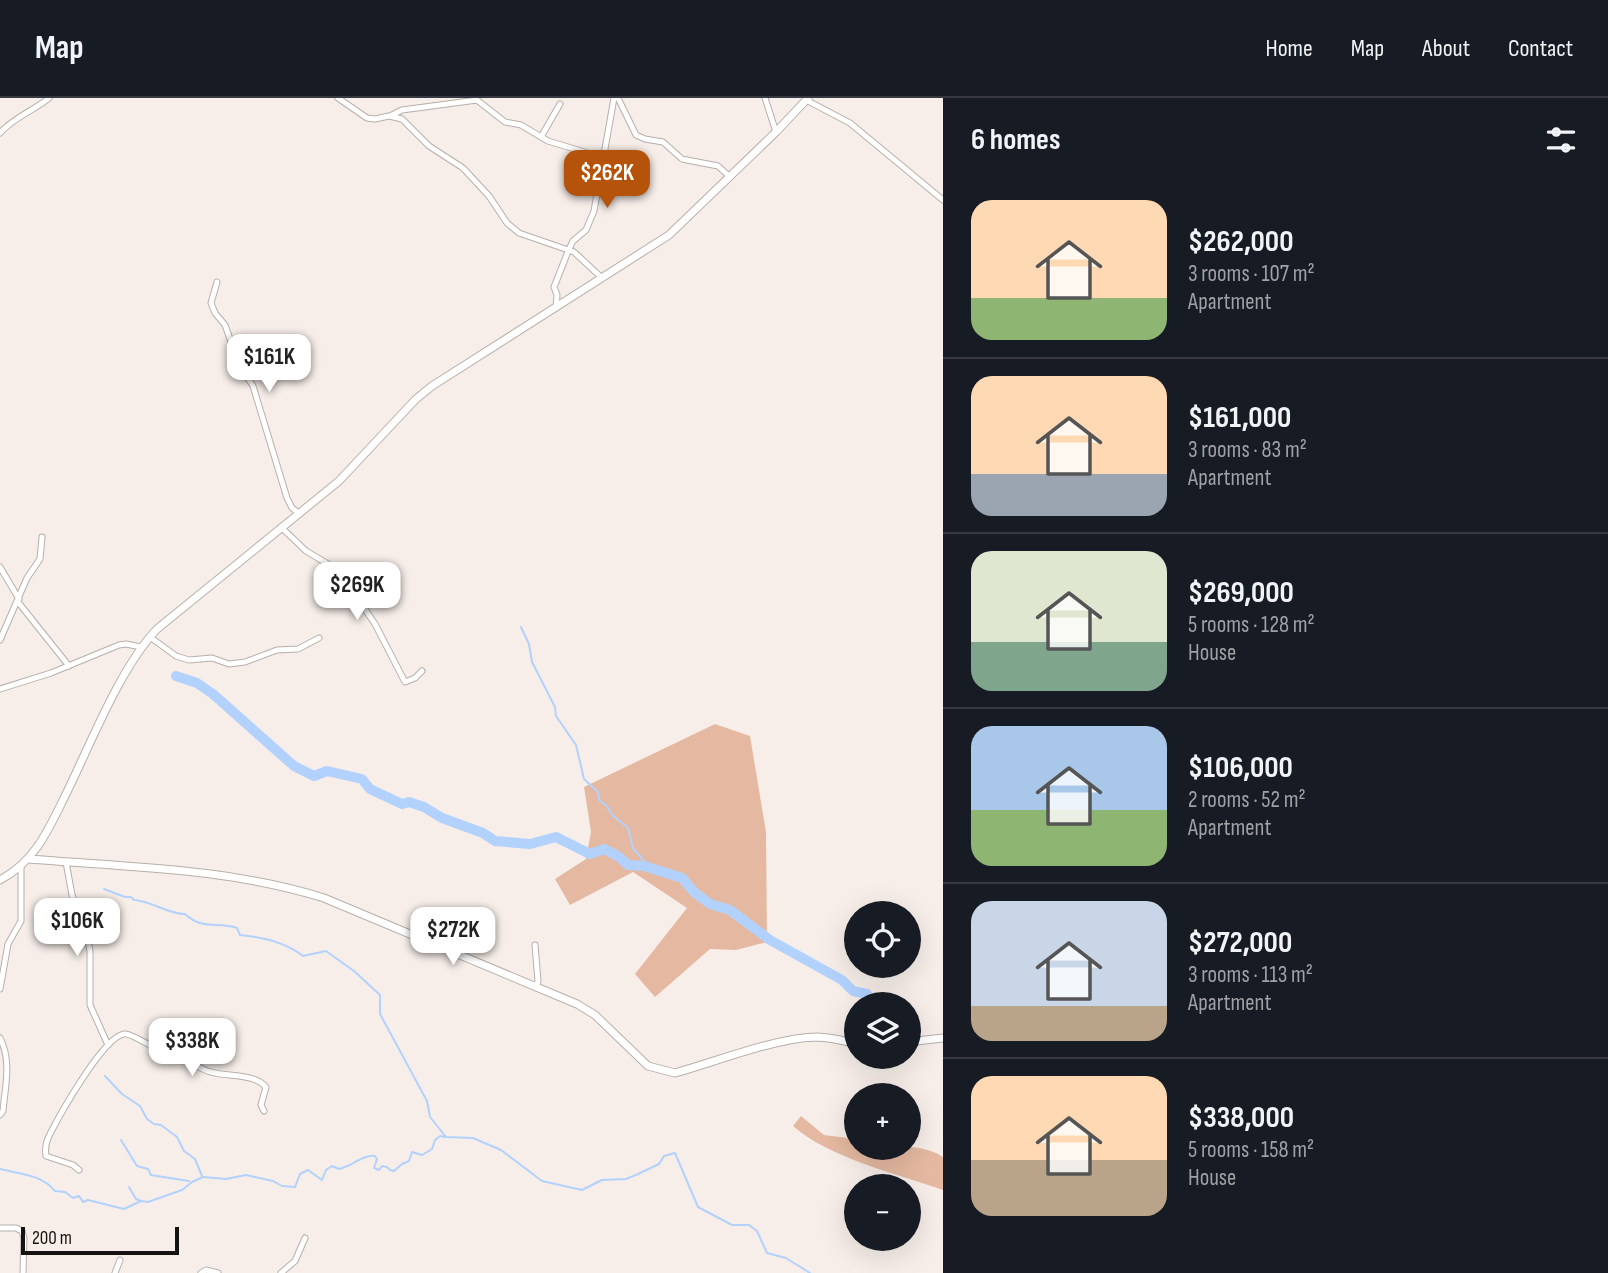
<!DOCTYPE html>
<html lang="en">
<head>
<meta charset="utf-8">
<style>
  body { margin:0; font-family:"Sofia Sans Condensed",sans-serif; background:#242831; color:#f1f3f6; height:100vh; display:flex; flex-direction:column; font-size:26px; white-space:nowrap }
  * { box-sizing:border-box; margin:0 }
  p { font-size:23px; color:#9ea1a6 }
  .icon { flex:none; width:38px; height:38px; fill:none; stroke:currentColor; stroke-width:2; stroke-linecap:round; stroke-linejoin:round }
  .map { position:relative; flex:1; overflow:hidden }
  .details { display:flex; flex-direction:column; background:#171b24; width:665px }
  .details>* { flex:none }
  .tools { position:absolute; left:844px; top:803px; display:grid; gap:14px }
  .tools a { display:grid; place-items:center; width:77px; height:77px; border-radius:50%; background:#171b24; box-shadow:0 7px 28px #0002; font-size:35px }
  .scale { position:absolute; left:21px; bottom:18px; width:158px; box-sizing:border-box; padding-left:7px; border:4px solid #151311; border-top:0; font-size:19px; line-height:24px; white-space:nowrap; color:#151311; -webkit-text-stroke:5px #f7eee9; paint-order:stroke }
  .price { position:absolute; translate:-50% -60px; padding:0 16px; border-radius:14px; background:#fff; color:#222; font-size:23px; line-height:46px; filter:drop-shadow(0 2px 4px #0008) }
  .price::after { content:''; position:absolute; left:50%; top:42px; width:21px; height:16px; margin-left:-10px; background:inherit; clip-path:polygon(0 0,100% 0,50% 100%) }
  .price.selected { background:#b45309; color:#fff }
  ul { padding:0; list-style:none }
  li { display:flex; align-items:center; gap:21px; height:175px; padding:0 28px }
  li+li { border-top:2px solid #363941 }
  li span { display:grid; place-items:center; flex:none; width:196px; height:140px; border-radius:21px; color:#555 }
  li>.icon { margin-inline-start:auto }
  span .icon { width:84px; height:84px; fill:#fffc; stroke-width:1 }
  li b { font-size:30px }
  h2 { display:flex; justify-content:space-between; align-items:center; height:84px; padding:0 28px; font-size:30px }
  header { display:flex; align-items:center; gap:42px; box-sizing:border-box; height:98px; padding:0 35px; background:#171b24; border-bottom:2px solid #363941 }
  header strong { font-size:33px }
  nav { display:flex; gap:38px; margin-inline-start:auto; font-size:24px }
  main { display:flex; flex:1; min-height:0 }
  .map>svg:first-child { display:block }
</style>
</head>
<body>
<header>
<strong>Map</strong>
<nav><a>Home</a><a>Map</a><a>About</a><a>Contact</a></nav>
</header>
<main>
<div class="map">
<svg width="943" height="1175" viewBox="0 0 943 1175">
  <rect width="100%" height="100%" fill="#f7eee9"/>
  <g fill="#e5b9a1">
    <polygon points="715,626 750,638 766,734 767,844 736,852 710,851 655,899 635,876 687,810 633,774 570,807 555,781 586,761 591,734 584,689"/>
    <path d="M801 1018 824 1037 856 1041V1050C884 1050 919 1043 943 1059V1092C898 1076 829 1060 793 1028Z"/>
  </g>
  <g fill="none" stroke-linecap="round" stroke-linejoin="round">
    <g stroke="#b2d2fd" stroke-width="2">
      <polyline points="521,529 529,546 532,564 555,609 556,618 576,647 584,681 598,694 599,702 607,708 612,717 628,730 633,750 649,769"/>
      <path d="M104 791 125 799H131L134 802C152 803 167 816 185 816 203 833 218 823 237 830L240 837C262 839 285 844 303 858L326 853 354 873 380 897V916L427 1003 430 1019 446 1039 473 1040 501 1052 542 1083 582 1092 602 1082 626 1081 638 1076 659 1066 664 1058 675 1055 698 1109 732 1127H749L757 1133 767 1155 786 1160 810 1175"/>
      <polyline points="105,978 122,996 140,1008 147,1021 154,1026 161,1027 177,1039 184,1053 195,1061 202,1078"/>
      <polyline points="121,1042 137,1068 148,1071 151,1077 189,1083"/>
      <path d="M0 1071C19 1076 41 1076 55 1093L65 1094 73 1100 79 1098 83 1104 88 1102 124 1111 141 1103 148 1104 182 1092 192 1084 203 1079 226 1081 246 1077 273 1083 282 1088 295 1089 300 1076 308 1072 322 1082 326 1072 332 1068 339 1071C352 1068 364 1056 375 1058L377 1061 374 1070 379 1072 382 1068 387 1069 390 1072 394 1073 402 1066 409 1063 412 1054 422 1057 432 1051 435 1042 440 1038 445 1039"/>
      <polyline points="129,1089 136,1101 141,1103"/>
    </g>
    <polyline stroke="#b2d2fd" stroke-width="10" points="176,578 197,585 213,596 294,668 314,678 327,673 362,681 370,691 402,706 409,704 424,709 442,720 483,735 495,743 530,746 556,739 590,756 604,751 618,758 628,767 644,768 682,780 695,795 710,806 730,812 770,842 842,882 853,893 867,896 873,906"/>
    <defs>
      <g id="street">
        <polyline points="338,0 367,20 375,21 389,18 402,21 429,48 463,70 489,98 507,125 519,135 574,154 602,180"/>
        <polyline points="618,0 636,37 645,41 663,44 682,61 718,68 729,78"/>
        <polyline points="765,0 776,34"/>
        <polyline points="806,2 850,25 943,102"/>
        <polyline points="392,17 402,12 477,2 505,24 521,27 548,43 604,60"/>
        <path d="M0 35C13 20 33 13 49 0"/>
        <polyline points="541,39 560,6"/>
        <polyline points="217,184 211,205 215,215 225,227 239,266 253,288 287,400 292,410 300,416"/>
        <polyline points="556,210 557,197 554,189 569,151 573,143 586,132 594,113 614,0"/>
        <polyline points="282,430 306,453 328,466 336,486 358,501 375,526 405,584 415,580 422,573"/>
        <polyline points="0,469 19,501"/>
        <polyline points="18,504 69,568"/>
        <polyline points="150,539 176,558 189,562 212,560 229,566 245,564 277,552 298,551 319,540"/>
        <polyline points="0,542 27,480 40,461 42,439"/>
        <polyline points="0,591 51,575 119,547 126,546 141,549"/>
        <polyline points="66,764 72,797 85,829 90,853 90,907 108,947"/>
        <polyline points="535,847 538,883 536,889"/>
        <polyline points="0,891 8,846 21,823 21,769"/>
        <path d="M0 940C12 963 5 989 3 1013L0 1017"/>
        <path d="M79 1072 73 1067 46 1058C45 1052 46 1044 49 1038 59 1018 103 939 124 936 131 934 166 958 176 961 182 964 180 962 186 963 195 966 202 972 211 974 227 979 254 975 266 989L261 1007 264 1013"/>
        <polyline points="0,1130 16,1130 22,1133 24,1140 23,1175"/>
        <polyline points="115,1175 120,1162"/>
        <polyline points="201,1175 206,1172 218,1175"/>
        <polyline points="281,1175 295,1163 305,1140"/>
      </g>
      <g id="secondary">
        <path d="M29 761C127 769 229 770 324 800L577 906 595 917 648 968 675 975C715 964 778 939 818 939 831 940 843 942 856 946"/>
        <path d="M0 782C37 762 49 730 67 694 91 645 120 570 157 531L339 383 416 301 432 288 669 137 776 34 808 0"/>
        <polyline points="908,944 943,940"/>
      </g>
    </defs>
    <use href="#street" stroke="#b7afaa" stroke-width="7"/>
    <use href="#secondary" stroke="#b7afaa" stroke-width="9"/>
    <use href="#street" stroke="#fff" stroke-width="5"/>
    <use href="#secondary" stroke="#fff" stroke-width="7"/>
  </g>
</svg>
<div class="tools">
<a><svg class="icon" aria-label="locate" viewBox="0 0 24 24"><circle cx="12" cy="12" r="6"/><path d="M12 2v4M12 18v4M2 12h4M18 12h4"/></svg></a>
<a><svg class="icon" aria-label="layers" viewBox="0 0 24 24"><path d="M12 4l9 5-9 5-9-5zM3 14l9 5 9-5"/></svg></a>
<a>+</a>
<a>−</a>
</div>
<div class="scale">200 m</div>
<b class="price selected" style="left:607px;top:112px">$262K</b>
<b class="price" style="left:269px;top:296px">$161K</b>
<b class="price" style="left:357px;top:524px">$269K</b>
<b class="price" style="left:77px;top:860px">$106K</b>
<b class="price" style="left:453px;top:869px">$272K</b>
<b class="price" style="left:192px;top:980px">$338K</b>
</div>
<section class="details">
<h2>6 homes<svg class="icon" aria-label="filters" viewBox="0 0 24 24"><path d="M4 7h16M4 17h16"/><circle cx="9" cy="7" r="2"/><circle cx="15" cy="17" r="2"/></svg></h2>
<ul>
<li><span style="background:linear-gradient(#ffd9b3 70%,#8fb573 0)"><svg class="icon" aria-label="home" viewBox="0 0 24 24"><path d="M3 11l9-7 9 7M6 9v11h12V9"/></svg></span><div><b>$262,000</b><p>3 rooms · 107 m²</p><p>Apartment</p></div></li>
<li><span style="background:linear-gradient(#ffd9b3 70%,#9aa5b1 0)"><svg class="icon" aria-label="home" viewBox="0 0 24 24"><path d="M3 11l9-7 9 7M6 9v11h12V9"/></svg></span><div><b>$161,000</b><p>3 rooms · 83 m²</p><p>Apartment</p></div></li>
<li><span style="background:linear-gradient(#dfe7d0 65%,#7fa58c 0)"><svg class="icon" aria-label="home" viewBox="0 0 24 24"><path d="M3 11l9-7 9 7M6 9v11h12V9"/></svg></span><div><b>$269,000</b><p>5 rooms · 128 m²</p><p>House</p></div></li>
<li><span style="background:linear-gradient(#a9c7e8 60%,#8fb573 0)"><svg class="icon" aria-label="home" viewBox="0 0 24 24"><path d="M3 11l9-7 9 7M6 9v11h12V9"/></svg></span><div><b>$106,000</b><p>2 rooms · 52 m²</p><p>Apartment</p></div></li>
<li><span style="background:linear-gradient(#c9d6e8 75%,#b9a48a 0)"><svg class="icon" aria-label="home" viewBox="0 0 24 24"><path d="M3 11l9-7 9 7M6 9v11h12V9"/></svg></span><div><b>$272,000</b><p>3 rooms · 113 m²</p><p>Apartment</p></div></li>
<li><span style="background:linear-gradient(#ffd9b3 60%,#b9a48a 0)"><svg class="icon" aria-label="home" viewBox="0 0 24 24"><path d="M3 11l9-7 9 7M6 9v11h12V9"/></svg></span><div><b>$338,000</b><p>5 rooms · 158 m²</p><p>House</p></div></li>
</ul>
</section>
</main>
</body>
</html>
